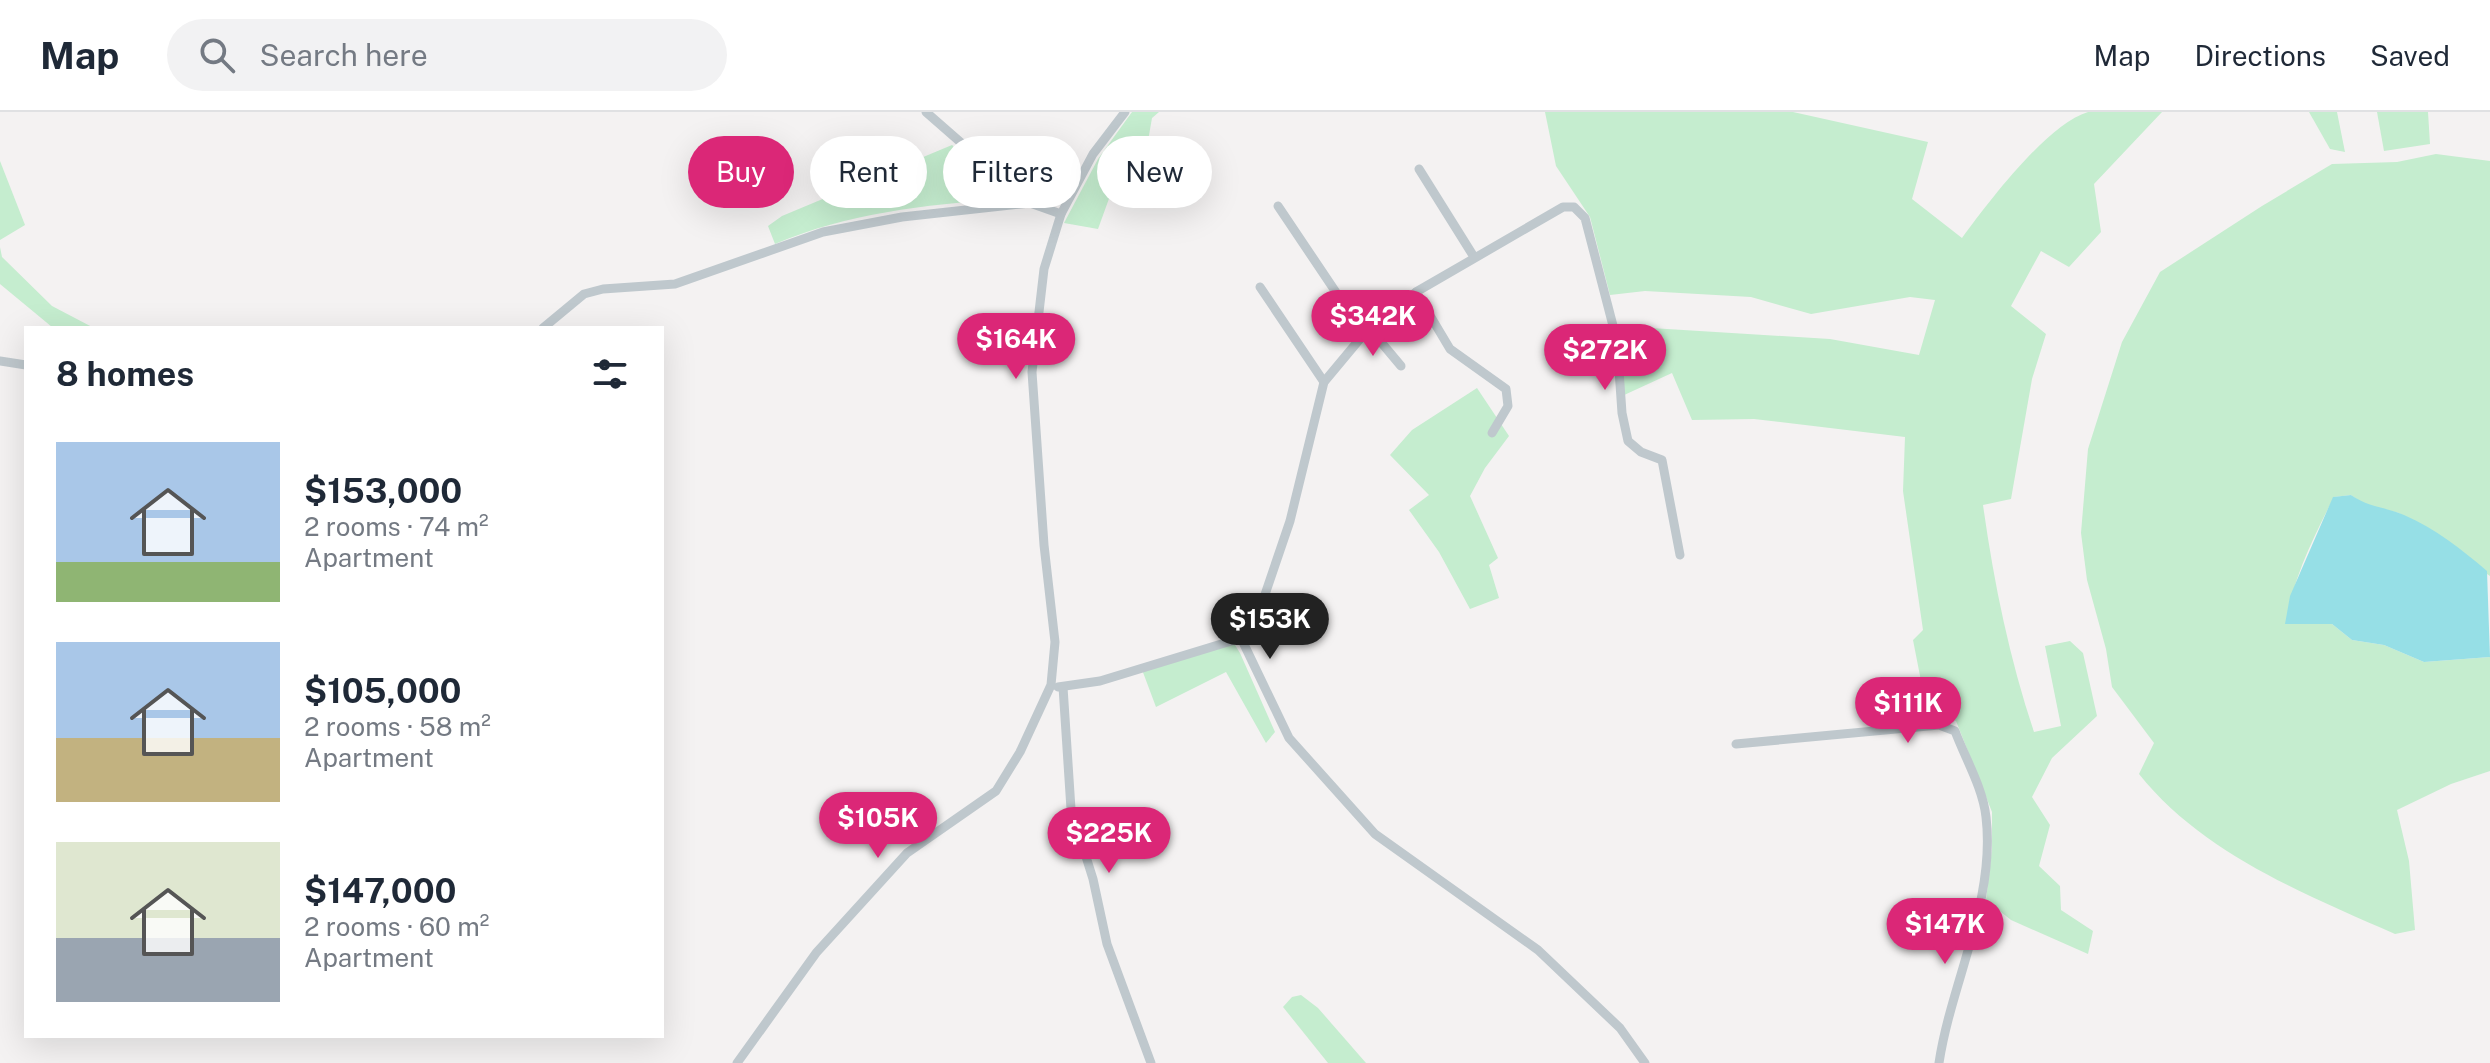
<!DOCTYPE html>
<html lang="en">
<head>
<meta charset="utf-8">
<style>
  body { margin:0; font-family:"Public Sans",sans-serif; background:#f2f2f3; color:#1f2937; height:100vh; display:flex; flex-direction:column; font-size:30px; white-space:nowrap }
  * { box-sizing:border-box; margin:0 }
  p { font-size:26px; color:#747a83 }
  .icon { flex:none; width:44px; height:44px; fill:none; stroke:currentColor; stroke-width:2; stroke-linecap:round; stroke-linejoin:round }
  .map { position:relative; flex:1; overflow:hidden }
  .panel { position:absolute; left:24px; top:214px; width:640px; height:712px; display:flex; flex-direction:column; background:#fff; border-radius:0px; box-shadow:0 8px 32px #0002 }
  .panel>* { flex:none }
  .hud { position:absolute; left:688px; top:24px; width:760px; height:72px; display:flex; gap:16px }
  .price { position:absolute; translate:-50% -68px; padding:0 18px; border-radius:28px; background:#db2777; color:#fff; font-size:26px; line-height:52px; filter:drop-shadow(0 2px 4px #0008) }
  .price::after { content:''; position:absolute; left:50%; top:48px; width:24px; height:18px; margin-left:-12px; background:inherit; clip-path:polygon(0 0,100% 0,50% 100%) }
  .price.current { background:#222; color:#fff }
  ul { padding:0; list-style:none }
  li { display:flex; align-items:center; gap:24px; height:200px; padding:0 32px }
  li span { display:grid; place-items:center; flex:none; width:224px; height:160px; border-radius:0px; color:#555 }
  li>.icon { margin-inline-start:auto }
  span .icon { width:96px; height:96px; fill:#fffc; stroke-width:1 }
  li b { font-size:34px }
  h2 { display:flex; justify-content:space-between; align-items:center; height:96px; padding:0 32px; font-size:34px }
  .tag { padding:0 28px; border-radius:36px; background:#fff; box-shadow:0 8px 32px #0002; font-size:28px; line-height:72px }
  .tag.current { background:#db2777; color:#fff }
  header { display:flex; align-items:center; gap:48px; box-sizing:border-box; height:112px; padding:0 40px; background:#fff; border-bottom:2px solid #e0e1e3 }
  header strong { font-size:38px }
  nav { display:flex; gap:44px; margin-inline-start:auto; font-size:28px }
  .search { width:560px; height:72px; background:#f2f2f3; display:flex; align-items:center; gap:20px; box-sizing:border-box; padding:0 28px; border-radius:44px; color:#747a83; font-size:30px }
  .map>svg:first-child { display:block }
</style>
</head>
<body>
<header>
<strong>Map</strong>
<div class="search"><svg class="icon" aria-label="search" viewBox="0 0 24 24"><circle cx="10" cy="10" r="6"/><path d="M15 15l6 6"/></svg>Search here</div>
<nav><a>Map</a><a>Directions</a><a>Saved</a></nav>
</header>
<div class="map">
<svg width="2490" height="951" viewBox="0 0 2490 951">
  <rect width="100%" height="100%" fill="#f4f2f2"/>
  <g fill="#c5edcf">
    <polygon points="1132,0 1159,0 1152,6 1148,29 1119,59 1098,117 1064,111 1098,47"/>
    <path d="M1545 0H1793L1928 30 1912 87 1962 126C1988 91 2046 13 2088 0 2105 0 2143 0 2162 0L2094 72 2101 120 2069 155 2041 139 2011 194 2046 222 2032 267 2011 387 1983 393C1994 471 2009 545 2034 620L2061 614 2045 534 2070 529 2083 541 2097 604 2052 646 2032 685 2050 713 2039 754 2060 774 2061 798 2093 819 2088 842 2011 808 1986 788 1992 737V700L1956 609 1937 603 1922 574 1913 528 1923 518 1903 379 1905 325 1754 307 1692 308 1672 261 1622 284 1624 249 1619 214 1830 227 1919 243 1935 188 1910 185 1811 202 1751 185 1645 179 1610 183 1590 105 1556 54Z"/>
    <polygon points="2309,0 2337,0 2345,40 2330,37"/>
    <polygon points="2377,0 2428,0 2430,32 2384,39"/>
    <path d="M952 33 1006 83 1003 87C924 93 848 101 775 132L768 114 782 104Z"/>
    <path d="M2436 42 2490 49V464L2399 401 2365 393 2351 383 2334 385C2313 426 2293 466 2286 511L2332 512 2352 528 2384 533 2424 550 2490 545V659L2451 672 2397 698 2409 749 2415 818 2395 822C2304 782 2202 741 2139 662L2154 631 2112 575 2106 537 2087 468 2081 421 2088 337 2122 230 2160 160 2262 94 2332 52 2397 50Z"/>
    <polygon points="0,49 25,113 0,128"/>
    <polygon points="0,135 2,145 52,194 94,216 52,215 0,172"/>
    <polygon points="1477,276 1509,324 1485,356 1470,384 1498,446 1489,453 1499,486 1470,497 1439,440 1409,398 1429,383 1390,343 1412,318"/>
    <polygon points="1230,532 1235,533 1240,541 1275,620 1266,631 1226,560 1156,595 1141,555"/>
    <polygon points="1301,883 1318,896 1366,951 1328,951 1283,895 1292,885"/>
  </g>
  <path fill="#96dfe6" d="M2351 383C2368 395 2385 395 2404 403 2436 417 2461 437 2487 459L2490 545 2424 550 2384 533 2352 528 2332 512H2285L2290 484 2333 385Z"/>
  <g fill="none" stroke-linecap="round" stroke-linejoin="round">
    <g stroke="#bfc8cd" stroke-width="9">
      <polyline points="926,0 1030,91 1061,102"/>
      <polyline points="1419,57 1474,145"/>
      <polyline points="1278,94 1364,222"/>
      <polyline points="1260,175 1324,270"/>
      <polyline points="1416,180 1450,237 1506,277 1508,294 1492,321"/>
      <polyline points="543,216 584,182 603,177 675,172 823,120 902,105 1030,91"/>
      <polyline points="1370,217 1401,254"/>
      <polyline points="0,249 26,253"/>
      <polyline points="1058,575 1100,569 1241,526"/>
      <polyline points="1063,575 1071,697 1093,767 1107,832 1151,951"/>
      <path d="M1736 632 1939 613 1955 619C1965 646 1983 676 1986 705 1996 788 1951 871 1939 951"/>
      <polyline points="737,951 816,841 907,741 996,679 1020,640 1051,573 1055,530 1044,433 1032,260 1044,157 1061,102 1093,42 1125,0"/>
      <polyline points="1645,951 1620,916 1538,838 1375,722 1289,626 1241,526 1256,509 1290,409 1324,270 1364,222 1416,180 1563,95 1574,95 1585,106 1617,229 1622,301 1628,329 1641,340 1662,348 1680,443"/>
    </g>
  </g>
</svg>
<b class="price" style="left:1373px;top:246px">$342K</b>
<b class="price" style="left:1016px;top:269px">$164K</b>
<b class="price" style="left:1605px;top:280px">$272K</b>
<b class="price current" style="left:1270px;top:549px">$153K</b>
<b class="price" style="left:1908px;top:633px">$111K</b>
<b class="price" style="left:878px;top:748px">$105K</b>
<b class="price" style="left:1109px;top:763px">$225K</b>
<b class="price" style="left:1945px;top:854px">$147K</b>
<div class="hud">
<a class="tag current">Buy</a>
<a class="tag">Rent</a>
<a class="tag">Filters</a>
<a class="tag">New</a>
</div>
<section class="panel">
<h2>8 homes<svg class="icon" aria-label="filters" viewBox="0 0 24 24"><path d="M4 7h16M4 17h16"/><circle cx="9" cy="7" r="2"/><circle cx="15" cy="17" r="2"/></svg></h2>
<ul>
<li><span style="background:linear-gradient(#a9c7e8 75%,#8fb573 0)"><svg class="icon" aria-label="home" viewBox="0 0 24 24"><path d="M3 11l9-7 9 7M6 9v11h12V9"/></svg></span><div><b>$153,000</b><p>2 rooms · 74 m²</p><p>Apartment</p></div></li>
<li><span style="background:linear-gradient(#a9c7e8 60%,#c2b280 0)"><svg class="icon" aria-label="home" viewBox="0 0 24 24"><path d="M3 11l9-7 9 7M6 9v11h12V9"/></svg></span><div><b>$105,000</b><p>2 rooms · 58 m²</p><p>Apartment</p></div></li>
<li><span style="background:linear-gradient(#dfe7d0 60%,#9aa5b1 0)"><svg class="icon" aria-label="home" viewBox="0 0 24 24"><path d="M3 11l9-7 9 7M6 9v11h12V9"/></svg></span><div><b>$147,000</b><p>2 rooms · 60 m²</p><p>Apartment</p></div></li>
</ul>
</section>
</div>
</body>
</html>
